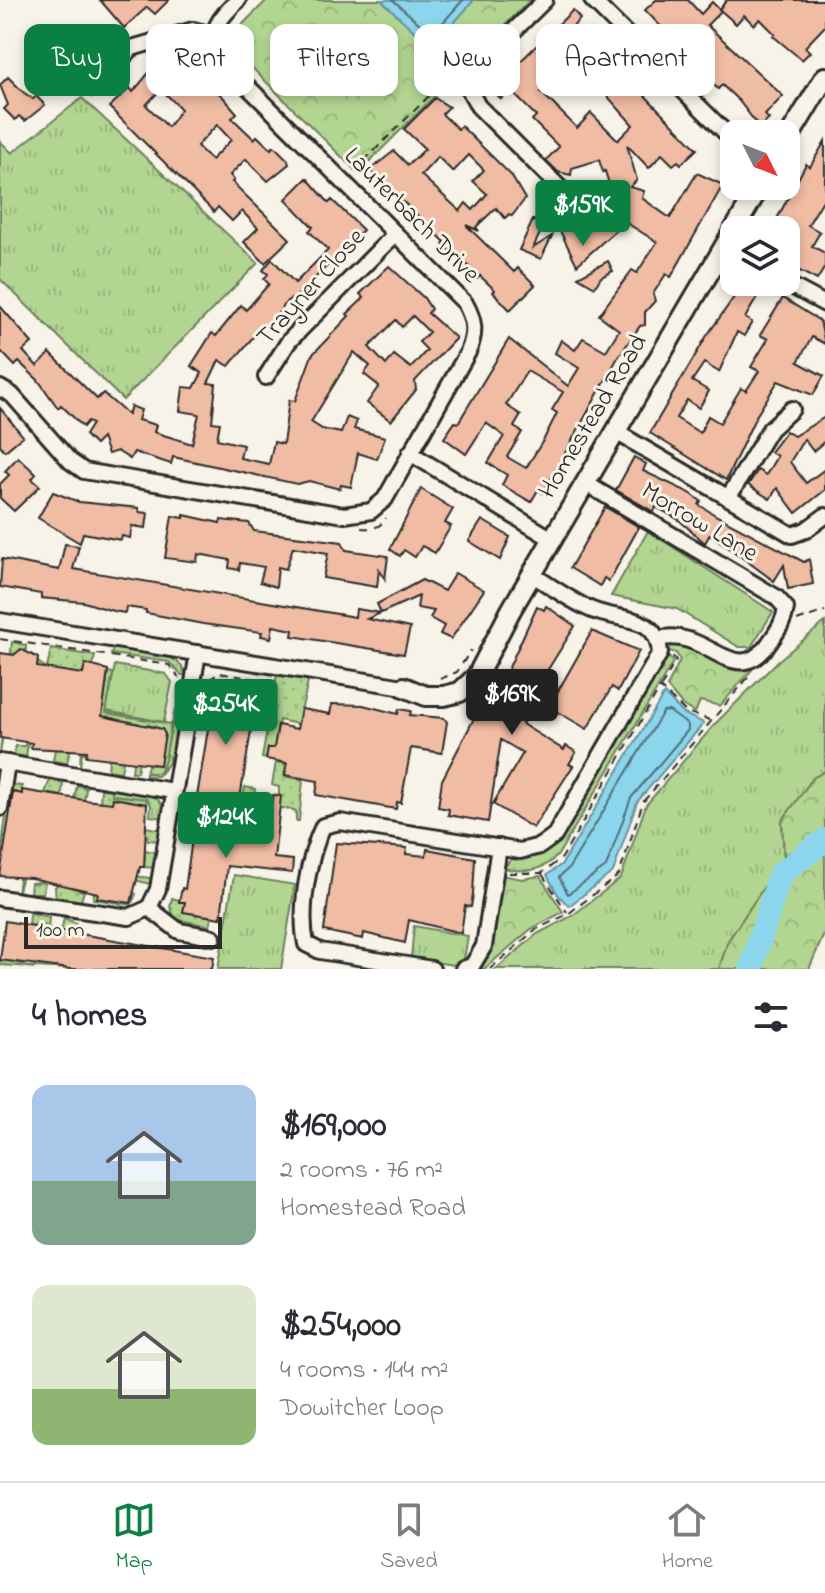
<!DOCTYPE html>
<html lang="en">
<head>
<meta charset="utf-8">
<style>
  body { margin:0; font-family:"Indie Flower",sans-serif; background:#f2f2f3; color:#2b2b33; height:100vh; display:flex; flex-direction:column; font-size:30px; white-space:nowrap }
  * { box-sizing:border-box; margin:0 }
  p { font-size:26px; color:#7c7c81 }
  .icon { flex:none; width:44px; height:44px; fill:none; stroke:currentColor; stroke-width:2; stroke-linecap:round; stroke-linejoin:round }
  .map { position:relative; height:969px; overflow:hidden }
  .sheet { display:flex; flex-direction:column; background:#fff; flex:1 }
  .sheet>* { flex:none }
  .hud { position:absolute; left:24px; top:24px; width:778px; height:72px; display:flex; gap:16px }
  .needle { width:52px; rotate:132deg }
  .buttons { position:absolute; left:720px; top:120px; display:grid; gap:16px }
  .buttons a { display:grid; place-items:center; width:80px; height:80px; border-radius:16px; background:#fff; box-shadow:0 4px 12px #0003; font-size:40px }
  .scale { position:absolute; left:24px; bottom:20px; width:198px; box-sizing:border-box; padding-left:8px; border:4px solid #2b2b2b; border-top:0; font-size:22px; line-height:28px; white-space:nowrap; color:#2b2b2b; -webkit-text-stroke:6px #f7f3e8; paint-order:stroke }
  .price { position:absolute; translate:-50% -68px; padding:0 18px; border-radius:8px; background:#0b8043; color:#fff; font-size:26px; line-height:52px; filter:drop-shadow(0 2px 4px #0008) }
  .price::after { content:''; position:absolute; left:50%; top:48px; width:24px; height:18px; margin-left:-12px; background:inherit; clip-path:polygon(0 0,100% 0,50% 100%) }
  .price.selected { background:#222; color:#fff }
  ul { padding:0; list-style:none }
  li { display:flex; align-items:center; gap:24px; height:200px; padding:0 32px }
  li span { display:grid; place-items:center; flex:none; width:224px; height:160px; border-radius:16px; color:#555 }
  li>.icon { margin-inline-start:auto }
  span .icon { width:96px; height:96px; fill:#fffc; stroke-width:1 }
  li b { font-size:34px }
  h2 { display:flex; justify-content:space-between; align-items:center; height:96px; padding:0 32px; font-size:34px }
  .tag { padding:0 28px; border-radius:16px; background:#fff; box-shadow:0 4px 12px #0003; font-size:28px; line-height:72px }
  .tag.selected { background:#0b8043; color:#fff }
  .menu { display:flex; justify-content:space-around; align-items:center; height:112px; border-top:2px solid #e1e1e2; background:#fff; font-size:22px; color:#7c7c81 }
  .menu a { display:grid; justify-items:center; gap:4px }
  .menu .selected { color:#0b8043 }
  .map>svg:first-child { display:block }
</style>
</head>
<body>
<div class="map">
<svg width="825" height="969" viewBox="0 0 825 969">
  <defs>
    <pattern id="grass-tufts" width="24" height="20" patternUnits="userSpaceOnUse" patternTransform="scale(2)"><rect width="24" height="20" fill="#b2d691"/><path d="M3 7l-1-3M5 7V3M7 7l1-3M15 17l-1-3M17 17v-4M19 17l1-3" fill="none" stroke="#99b87d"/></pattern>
    <pattern id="forest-crowns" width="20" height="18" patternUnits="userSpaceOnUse" patternTransform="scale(2)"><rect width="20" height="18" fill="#b2d691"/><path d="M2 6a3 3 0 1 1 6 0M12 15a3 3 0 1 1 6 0" fill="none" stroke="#99b87d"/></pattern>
    <pattern id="garden-dots" width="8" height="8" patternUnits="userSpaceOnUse" patternTransform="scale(2)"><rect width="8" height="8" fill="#b2d691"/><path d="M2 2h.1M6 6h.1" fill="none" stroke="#99b87d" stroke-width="1.8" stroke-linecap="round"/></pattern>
  </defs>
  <rect width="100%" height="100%" fill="#f7f3e8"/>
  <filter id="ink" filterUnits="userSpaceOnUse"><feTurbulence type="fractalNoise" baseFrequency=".0125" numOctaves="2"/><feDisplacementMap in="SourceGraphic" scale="16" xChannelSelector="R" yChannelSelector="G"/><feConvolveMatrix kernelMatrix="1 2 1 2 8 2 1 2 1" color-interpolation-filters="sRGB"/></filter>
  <g filter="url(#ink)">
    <g fill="url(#grass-tufts)" stroke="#6e805e" stroke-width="2">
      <polygon points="82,98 258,263 123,400 0,279 0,141 12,153"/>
      <polygon points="648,531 773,612 751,647 739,647 677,609 611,596"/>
      <polygon points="825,622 825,771 813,778 782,821 784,857 728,941 719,969 496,969 537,934 572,916 621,878 646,805 715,724 779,660"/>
      <path d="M114 647C138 651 178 649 186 675H181L169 662 111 654Z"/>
      <path d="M667 657 673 660 672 664 558 855C542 872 525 873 503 868L514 857 538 851Z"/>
      <polygon points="115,665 166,674 172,682 164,722 106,711"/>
      <polygon points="175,710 181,712 174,755 169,756 169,763 158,776 146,776 146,773 158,773 163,767"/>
      <path d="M112 788C133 791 166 789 164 818L150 816 151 805 147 799 111 795Z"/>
      <polygon points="234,875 295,885 281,969 218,969"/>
      <polygon points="414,926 468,936 464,959 453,965 411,958"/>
    </g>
    <g fill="url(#forest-crowns)" stroke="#6e805e" stroke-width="2">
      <polygon points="267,0 530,0 358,173 234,50 234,33"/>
      <polygon points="673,641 734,668 757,664 720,706 700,701 695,713 682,705 667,687 680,660 676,653 666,650"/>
      <polygon points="825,771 825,932 809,969 719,969 728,941 784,857 782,821 813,778"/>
      <polygon points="501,875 522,879 540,876 563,912 531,929 484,969 473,969"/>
    </g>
    <g fill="url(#garden-dots)" stroke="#6e805e" stroke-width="2">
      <polygon points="12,642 26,645 26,650 12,655 35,676 38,662 47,669 51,649 95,656 93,665 85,664 79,706 103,710 108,672 113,673 106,713 171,724 165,760 159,773 146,773 148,765 160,765 155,726 146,725 137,772 132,772 138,723 118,720 112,759 123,761 121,772 108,770 113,718 94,715 87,753 82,753 80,766 81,748 58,748 70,750 67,763 53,761 57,737 28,742 26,757 14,755 15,746 25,746 31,710 8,706 0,753"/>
      <polygon points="277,674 306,678 308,682 298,724 279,720 274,748 269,748 266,759 262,758"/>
      <polygon points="220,677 262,684 257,706 249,705 247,716 254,720 212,714 210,723 200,722 203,709 238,715 240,702 248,703 251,686 216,681 212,700 204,697 207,686"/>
      <polygon points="276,762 286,764 284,776 303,780 299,821 296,821 296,811 243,799 245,787 255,789 254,799 279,797 279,787 272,785"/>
      <polygon points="50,780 63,784 60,810 74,799 77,785 86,788 87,784 82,811 100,803 101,789 112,790 112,795 147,799 146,804 113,798 134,825 162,830 161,841 148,840 145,831 144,850 156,852 156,868 144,867 145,855 104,850 125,875 150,878 153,881 150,884 127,878 97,898 131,903 133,892 136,894 131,905 93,899 97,878 79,846 72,888 84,891 80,904 56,900 55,887 59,883 47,871 43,893 30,893 31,883 42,882 48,851 22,876 17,894 24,839 4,836 0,861 10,785 22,786 22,794 14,792 52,831 58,795 45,793"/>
      <polygon points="172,898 185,902 183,912 212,917 210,926 175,919 170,907"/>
      <polygon points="30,913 49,917 48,932 46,926 35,924 25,967 34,968 35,962 58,945 64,918 76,923 74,936 56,967 70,969 0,965 0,960 23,964"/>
    </g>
    <g fill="#8bd6ec" stroke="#65929f" stroke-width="2">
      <polygon points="381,0 474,0 432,48"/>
      <polygon points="664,694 684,714 704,723 637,802 613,872 569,906 558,895 547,875 562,864"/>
    </g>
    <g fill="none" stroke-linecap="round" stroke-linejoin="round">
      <g stroke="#516f78" stroke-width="2">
        <polyline points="393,0 432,35 463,0"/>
        <polygon points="669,711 688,725 688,730 631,798 606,867 568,894 559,877 569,868 663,712"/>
      </g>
      <polyline stroke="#8bd6ec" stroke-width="24" points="751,969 780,874 825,840"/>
    </g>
    <g fill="#f1bca4" stroke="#2b2b2b" stroke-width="2" fill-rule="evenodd">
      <polygon points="100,0 169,0 155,14 147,7 124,28"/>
      <polygon points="656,0 688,0 701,14 712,2 721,11 707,25 783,96 765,115 769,119 760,128 739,101 722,85 718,89 702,73 706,68 692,53 689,56 645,10"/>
      <polygon points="727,0 825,0 825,26 805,47 810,52 802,60 773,36 775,34 760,19 754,25 744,15 736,24 719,9"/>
      <path d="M573 10 580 19 554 47 588 37 697 149 681 164 678 161 673 165 662 154 649 168 627 145 637 180 630 187 644 191 642 198 670 218 697 173 723 185 671 277 666 274 653 294 655 301 645 312V325L640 326 617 359 543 493 538 490 531 502 502 485 507 475 488 463 504 436 486 423 466 454 444 438 455 422 458 423 509 339 568 386 579 368 555 353 561 340 575 350 583 338 606 351 619 330 599 315 632 270 637 273 657 242 625 222 577 265 560 231 569 226 579 229 595 221 589 215 612 194 605 171 603 172 599 160 572 168 571 175 558 172 546 160 559 147 532 120 536 116 510 90 501 99 492 89ZM571 63 577 69 581 66 633 125 618 140 591 113 577 128 541 92ZM527 371 563 392 552 410 557 413 544 439 526 468 507 457 522 432 514 427 521 415 506 405Z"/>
      <polygon points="71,33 94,51 75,72 54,51"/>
      <path d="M162 57 177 72 183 65 192 68 224 98 237 113 232 118 254 139 257 136 271 149 274 146 288 160 289 164 268 181 246 159 230 175 234 180 232 182 290 239 265 263 244 242 258 228 242 211 232 221 218 207 214 212 109 107 130 88 133 92ZM161 89 181 109 168 127 146 105ZM217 125 231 140 211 160 197 146Z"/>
      <polygon points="8,77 23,92 33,99 36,96 45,105 25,121 19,116 15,120 4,109 8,105 0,85"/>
      <path d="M435 98 449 107 442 114 458 129 461 126 511 175 525 199 512 216 509 214 505 218 496 208 476 227 479 231 466 225 514 272 518 268 535 285 510 310 493 292 495 290 480 276 477 279 467 269 469 267 443 244 445 242 370 170 394 151 408 165 425 149 404 129ZM469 155 484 170 473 181 487 194 473 210 466 203 460 211 421 175 438 157 453 172Z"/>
      <polygon points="825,141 825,197 808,225 820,232 812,246 825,253 825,267 817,280 786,264 786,230 771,230 806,164 810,167"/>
      <path d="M307 178 329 203 332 200 363 230 296 297 287 301 267 329 263 325 229 366 219 360 208 383 216 384 212 422 220 423 217 439 243 445 240 458 269 464 274 442 283 444 289 400 295 401 312 355 349 316 347 314 364 298 360 294 389 266 424 298 431 309 428 313 456 338 415 381 416 390 391 421 367 403 379 386 364 374 370 366 354 352 311 422 322 429 341 433 347 417 357 421 354 429 385 437 377 459 358 453 351 487 341 485 340 489 309 481 297 484 173 457 171 464 134 452 130 459 117 451 108 454 102 438 95 445 85 435 92 424 88 421 83 427 61 405 58 408 38 380 19 362 15 366 0 350V306L32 343 23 351 37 366 50 353 97 399 103 393 128 415 131 406 141 410 138 420 156 425 154 432 192 444 199 414 180 411 183 387 194 388 202 373 191 366 212 333 216 336 241 305 246 310 269 284 264 279 268 274 263 270 272 259 295 283 328 250 309 231 313 227 286 199ZM413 316 429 332 419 342 427 350 411 368 394 355 386 365 369 347 396 320 402 327Z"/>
      <polygon points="533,220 544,225 533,248 552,236 541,259 519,250"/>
      <polygon points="608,261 613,271 601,277 595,287 578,277"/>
      <polygon points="726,282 749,282 762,289 745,318 752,322 744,336 737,332 719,372 704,363 692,381 709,391 699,408 687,400 676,418 700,433 708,416 720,423 741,388 746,391 759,371 751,367 768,339 760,335 783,298 820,321 825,344 812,337 798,362 824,376 813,395 778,381 755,418 726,480 650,433 706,337 739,290"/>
      <polygon points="0,408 23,436 5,451 0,445"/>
      <polygon points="825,417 825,441 813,451 804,439 790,462 806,483 825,469 825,490 796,513 777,488 770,499 748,485 758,470 766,475 777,456 770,452 786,431 794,436"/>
      <polygon points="18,457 36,474 32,479 40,486 14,511 0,498 0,484 9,475 5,471"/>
      <polygon points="634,457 646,464 643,471 690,493 701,501 699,505 717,516 804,562 809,559 813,584 788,589 784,565 774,581 710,534 705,543 679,520 656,507 654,512 616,490"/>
      <polygon points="421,489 453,509 445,523 451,526 435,553 422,546 415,557 404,550 400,556 390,549"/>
      <polygon points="53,492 79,502 139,508 139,512 148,513 146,528 132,526 130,538 122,536 121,540 83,533 80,543 38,518"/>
      <polygon points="605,507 639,527 609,581 604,578 600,586 570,568"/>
      <polygon points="184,515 220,523 221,520 249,523 254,531 342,542 346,550 388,556 385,579 379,569 377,587 323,578 328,553 293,547 286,569 278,567 276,587 260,582 264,567 240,563 239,570 229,568 230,560 198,554 197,562 165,558 172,516 184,518"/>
      <polygon points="482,520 510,537 500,560 469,541"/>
      <polygon points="65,544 79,546 73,569 355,617 356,609 381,613 367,619 410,628 404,654 292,636 293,630 273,626 271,638 261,636 262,632 203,624 146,613 146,610 126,607 125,613 113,611 84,602 41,598 41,594 0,587 2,559 59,570"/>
      <polygon points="455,573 484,590 451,639 440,634 444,626 430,618 434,611 417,608 419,596 381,613 377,604 422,580 444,591"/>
      <polygon points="537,606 544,610 546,606 575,626 532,695 538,698 522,724 564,750 566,746 576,752 569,764 573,766 533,828 493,804 523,753 501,740 488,822 448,815 449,809 438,807 442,780 480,707 506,674"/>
      <polygon points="592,631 639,651 618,691 612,687 587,729 549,707"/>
      <polygon points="21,649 38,658 37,667 83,674 85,664 108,670 102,716 162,729 165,734 160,765 86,756 87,751 31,748 32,743 0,738 0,653 14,655"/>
      <polygon points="216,680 251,686 248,705 255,706 238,811 196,803"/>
      <polygon points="332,704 363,705 398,714 399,709 411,711 410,715 444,718 447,722 442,753 411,748 401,803 397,802 396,809 316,795 318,781 285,775 287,763 266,759 268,748 274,748 278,725 297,729 301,709 330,714"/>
      <polygon points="22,790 84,800 112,803 113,798 147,804 144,867 140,867 131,903 97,898 98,893 31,878 0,876 13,792 22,794"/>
      <polygon points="273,795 281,796 274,858 293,860 292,873 227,866 221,918 183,912 185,902 179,902 182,888 185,889 196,811 264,841"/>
      <polygon points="336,843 407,848 406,854 426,856 427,849 475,858 473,894 471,907 465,906 461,933 409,920 405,943 364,933 363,939 324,931"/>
      <polygon points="5,921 214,957 212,969 70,969 0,960"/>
    </g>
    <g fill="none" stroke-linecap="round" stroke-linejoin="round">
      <defs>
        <g id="minor">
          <polyline points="545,0 475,69 470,91 478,106 565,193"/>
          <polyline points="592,0 734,141"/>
          <polyline points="93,88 132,48 193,30 212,35"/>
          <polyline points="784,282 825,304"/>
          <polyline points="266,377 289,341 395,234"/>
          <path d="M0 388 12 395 70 461 84 471 344 515 371 511 385 499 468 352C476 333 475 321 465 303L218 57C207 31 220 18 238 0"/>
          <polyline points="616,432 792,535 806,530 825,516"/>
          <polyline points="410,453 552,539"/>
          <path d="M585 483 776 597 786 608C784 622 778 630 770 642 734 693 708 626 659 639"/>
          <polyline points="728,498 770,429 792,409"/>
          <polyline points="0,621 404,687"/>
          <polyline points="0,762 173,791"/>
          <polyline points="0,808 7,763"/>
          <polyline points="0,898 129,917 149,908 158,889 198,653"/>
          <polyline points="149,908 179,931 213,937"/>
          <path d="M432 969 320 951 306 944C299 910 308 858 323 826L340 822 520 851 540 846 555 835 660 653C657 613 621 622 592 610 571 601 551 586 531 574"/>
          <polyline points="463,969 472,966 484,946 499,847"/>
        </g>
        <g id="tertiary">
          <polyline points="786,142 825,77"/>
          <polyline points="734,230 760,186"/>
          <polyline points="404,687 426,696 444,696 460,692 477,676 511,610 734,230"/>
        </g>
      </defs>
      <use href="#minor" stroke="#2b2b2b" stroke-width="20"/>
      <use href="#tertiary" stroke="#2b2b2b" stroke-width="24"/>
      <g stroke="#2b2b2b" stroke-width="2" stroke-dasharray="8 6" stroke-linecap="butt">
        <polyline points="354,171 446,79 459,75"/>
        <path d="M361 528C373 529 380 528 386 518"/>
        <polyline points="797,621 825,611"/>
        <polyline points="0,639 169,665 179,678"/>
        <polyline points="440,679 457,672 471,650"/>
        <polyline points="209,680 219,673 256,679"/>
        <polyline points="661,687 676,660 672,655"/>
        <polyline points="509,873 542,873 562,858 660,688 686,712 710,720"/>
        <polyline points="542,874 567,912"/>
        <polyline points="490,969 535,930 568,914 619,875 643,802 751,674"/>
      </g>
      <use href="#minor" stroke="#f7f3e8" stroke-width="14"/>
      <use href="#tertiary" stroke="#f7f3e8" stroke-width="18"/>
    </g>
  </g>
  <g text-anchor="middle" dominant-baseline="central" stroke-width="6" stroke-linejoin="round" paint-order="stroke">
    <g font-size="26" fill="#2b2b2b" stroke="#f7f3e8">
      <text transform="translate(411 216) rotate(45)">Lauterbach Drive</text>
      <text transform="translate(312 288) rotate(-48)">Trayner Close</text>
      <text transform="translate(594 417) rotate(-59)">Homestead Road</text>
      <text transform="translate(699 523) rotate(31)">Morrow Lane</text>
    </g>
  </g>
</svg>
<div class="buttons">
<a><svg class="needle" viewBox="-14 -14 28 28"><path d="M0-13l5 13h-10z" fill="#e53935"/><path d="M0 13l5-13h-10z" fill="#7c7c81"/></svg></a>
<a><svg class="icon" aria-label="layers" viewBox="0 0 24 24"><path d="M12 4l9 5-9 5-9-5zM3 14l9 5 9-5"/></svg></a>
</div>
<div class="scale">100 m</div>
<b class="price" style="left:583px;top:248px">$159K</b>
<b class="price selected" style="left:512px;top:737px">$169K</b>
<b class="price" style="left:226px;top:747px">$254K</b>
<b class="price" style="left:226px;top:860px">$124K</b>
<div class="hud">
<a class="tag selected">Buy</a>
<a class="tag">Rent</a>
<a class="tag">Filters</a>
<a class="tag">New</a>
<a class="tag">Apartment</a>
</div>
</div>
<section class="sheet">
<h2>4 homes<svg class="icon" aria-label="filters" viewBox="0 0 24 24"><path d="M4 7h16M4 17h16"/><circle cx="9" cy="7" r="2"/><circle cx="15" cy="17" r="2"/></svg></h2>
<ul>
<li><span style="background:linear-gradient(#a9c7e8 60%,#7fa58c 0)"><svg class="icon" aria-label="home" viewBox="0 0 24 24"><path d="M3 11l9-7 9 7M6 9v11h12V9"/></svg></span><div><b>$169,000</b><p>2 rooms · 76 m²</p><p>Homestead Road</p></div></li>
<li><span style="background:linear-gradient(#dfe7d0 65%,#8fb573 0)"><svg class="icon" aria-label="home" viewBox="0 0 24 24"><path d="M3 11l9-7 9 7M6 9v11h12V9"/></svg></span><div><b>$254,000</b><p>4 rooms · 144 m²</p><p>Dowitcher Loop</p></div></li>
</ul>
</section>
<nav class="menu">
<a class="selected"><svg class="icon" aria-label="map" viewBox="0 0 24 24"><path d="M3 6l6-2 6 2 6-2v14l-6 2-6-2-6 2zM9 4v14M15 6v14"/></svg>Map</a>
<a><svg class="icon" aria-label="saved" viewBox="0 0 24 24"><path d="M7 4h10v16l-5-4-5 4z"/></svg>Saved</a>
<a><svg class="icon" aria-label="home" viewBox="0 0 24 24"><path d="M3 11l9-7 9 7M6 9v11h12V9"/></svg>Home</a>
</nav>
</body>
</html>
